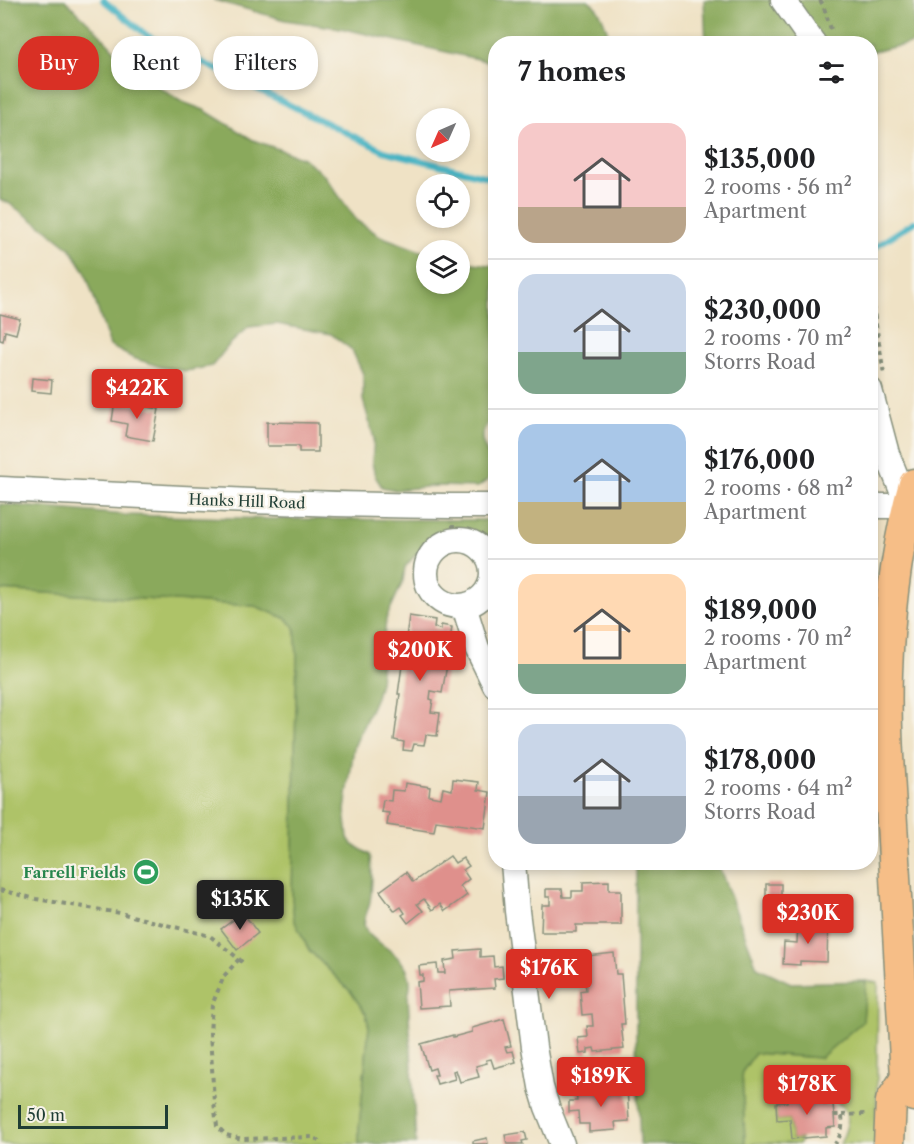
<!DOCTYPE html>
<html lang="en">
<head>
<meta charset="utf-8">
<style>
  body { margin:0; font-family:"Libre Caslon Text",serif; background:#f2f2f2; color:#202124; height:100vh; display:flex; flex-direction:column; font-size:22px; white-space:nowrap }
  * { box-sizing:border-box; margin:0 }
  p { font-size:20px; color:#757577 }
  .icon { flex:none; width:33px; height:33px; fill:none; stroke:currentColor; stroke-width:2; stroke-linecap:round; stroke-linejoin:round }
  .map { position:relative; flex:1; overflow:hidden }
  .drawer { position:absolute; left:488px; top:36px; width:390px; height:834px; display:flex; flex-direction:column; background:#fff; border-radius:24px; box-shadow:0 3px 9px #0003 }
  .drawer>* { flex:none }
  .guide { position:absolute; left:18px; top:36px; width:380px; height:54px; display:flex; gap:12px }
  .needle { width:39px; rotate:225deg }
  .buttons { position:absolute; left:416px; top:108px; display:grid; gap:12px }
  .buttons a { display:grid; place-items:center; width:54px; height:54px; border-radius:50%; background:#fff; box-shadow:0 3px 9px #0003; font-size:30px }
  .scale { position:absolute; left:18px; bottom:15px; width:150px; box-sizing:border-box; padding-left:6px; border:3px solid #1f3d34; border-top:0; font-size:16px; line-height:21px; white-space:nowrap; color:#1f3d34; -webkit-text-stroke:4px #f7f3e8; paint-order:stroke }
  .price { position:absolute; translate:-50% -51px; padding:0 14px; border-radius:6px; background:#d93025; color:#fff; font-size:20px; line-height:39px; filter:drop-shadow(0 2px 3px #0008) }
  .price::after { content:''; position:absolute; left:50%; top:36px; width:18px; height:14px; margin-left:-9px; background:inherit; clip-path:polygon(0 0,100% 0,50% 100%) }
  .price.current { background:#222; color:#fff }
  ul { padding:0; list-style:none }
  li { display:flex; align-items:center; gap:18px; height:150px; padding:0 30px }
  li+li { border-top:2px solid #e0e0e0 }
  li span { display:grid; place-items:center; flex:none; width:168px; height:120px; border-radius:18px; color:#555 }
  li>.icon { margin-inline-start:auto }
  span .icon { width:72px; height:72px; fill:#fffc; stroke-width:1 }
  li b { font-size:26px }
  h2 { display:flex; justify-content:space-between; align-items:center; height:72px; padding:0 30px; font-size:26px }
  .pill { padding:0 21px; border-radius:24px; background:#fff; box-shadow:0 3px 9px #0003; font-size:21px; line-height:54px }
  .pill.current { background:#d93025; color:#fff }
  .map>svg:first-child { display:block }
</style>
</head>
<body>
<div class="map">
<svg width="914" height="1144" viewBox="0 0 914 1144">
  <rect width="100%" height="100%" fill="#f7f3e8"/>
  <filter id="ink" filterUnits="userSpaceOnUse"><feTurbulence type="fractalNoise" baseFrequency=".0167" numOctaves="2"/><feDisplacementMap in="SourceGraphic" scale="12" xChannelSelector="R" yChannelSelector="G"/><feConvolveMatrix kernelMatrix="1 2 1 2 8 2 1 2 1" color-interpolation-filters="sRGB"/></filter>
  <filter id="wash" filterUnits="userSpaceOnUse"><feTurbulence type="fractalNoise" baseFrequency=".008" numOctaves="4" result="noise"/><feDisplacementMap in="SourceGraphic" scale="24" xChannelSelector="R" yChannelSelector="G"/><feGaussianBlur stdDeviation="1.35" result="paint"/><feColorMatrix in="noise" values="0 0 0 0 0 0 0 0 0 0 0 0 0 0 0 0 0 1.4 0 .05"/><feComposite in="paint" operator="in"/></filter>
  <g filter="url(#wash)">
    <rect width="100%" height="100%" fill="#efe2c5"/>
    <g fill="#aec367" stroke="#66804e" stroke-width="1.5">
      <polygon points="0,590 255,606 287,619 295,628 297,655 292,899 294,919 309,950 351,992 366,1014 369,1027 359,1128 359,1144 0,1144"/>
      <path d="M866 981 878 983 876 1144H840C853 1116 850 1112 828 1094L824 1097 796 1099 795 1095 787 1096V1102L776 1103 777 1120 790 1119 792 1139H801L799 1144 767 1143 745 1144 742 1072 755 1053 820 1058 863 1021Z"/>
    </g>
    <g fill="#8aa95c" stroke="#547348" stroke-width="1.5">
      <path d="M0 0H65L95 29 133 70 180 101 204 110 253 140 303 158 324 175 357 221 380 236 426 253V284H459V261L495 266V415C474 437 482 441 494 466L489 479 478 487 436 486 395 490 382 487 375 476 372 463 374 438 363 400V374L352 350 331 334 277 324 249 327 229 345 212 366 186 371 161 367 133 358 110 346 85 271 70 248 50 232 7 202 0 200Z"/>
      <path d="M214 0H588C602 9 605 25 610 39L609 44H495V63L340 28 285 20Z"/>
      <polygon points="704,0 914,0 914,43 870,52 870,44 706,43"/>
      <path d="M0 504 125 515 276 519 495 520V552L480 539 462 532 448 531 435 533 405 567 403 581 386 619 380 682 376 697 354 747 345 810 348 838 352 844 370 855C373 866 372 895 369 906 367 913 362 920 365 928 368 935 374 939 381 944 399 956 416 972 408 996L416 1144H359V1128L369 1027 366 1014 351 992 309 950 294 920 292 899 297 655 295 628 287 619 255 606 0 590Z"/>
      <polygon points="636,862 703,863 720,869 757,967 791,983 866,981 863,1021 820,1058 755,1053 742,1072 745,1144 640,1144 636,1043"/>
    </g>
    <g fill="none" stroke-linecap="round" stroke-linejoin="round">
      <g stroke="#46b3c3" stroke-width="6">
        <polyline points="103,0 148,36 384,151 495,179"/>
        <polyline points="870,250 914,222"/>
      </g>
    </g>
    <g id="blocks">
      <g fill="#df908c">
        <polygon points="0,314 20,319 16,334 5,331 3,341 0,340"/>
        <polygon points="32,378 52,380 51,393 31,391"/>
        <polygon points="115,401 159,409 153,441 125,436 127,424 112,421"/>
        <polygon points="267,422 318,423 318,452 299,452 299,446 267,446"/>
        <polygon points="409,616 435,620 434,628 441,629 441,625 452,627 449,647 439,645 436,664 447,665 442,693 431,691 430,699 433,700 431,712 440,713 437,736 426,735 424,745 414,744 412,751 403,750 404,742 394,740 400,694 398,694"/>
        <polygon points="453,779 479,782 478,790 490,792 485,828 436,821 434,832 387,825 389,813 381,812 383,800 391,801 392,790 404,791 405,783 430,787 429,796 441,798 443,788 452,790"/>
        <polygon points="450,856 455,863 463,858 469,866 463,870 469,879 460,886 467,895 445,911 440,904 432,910 424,899 417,904 423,911 408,923 402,915 405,913 401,907 395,911 380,891 406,872 413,882"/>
        <polygon points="609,881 609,890 621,890 621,925 576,925 576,932 541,932 542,905 550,905 550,897 546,897 546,889 562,889 563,897 572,897 572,891 583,891 583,882"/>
        <polygon points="766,884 781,884 781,911 766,910"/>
        <polygon points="243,913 258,933 237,950 221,929"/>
        <polygon points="798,923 828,924 827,962 800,961 800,965 783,964 784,942 797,943"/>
        <polygon points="480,949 480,957 493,956 494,967 502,966 503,978 494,979 495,988 449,991 450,1006 419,1008 417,982 423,981 423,975 420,975 419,966 437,964 438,973 445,973 444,961 456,959 455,951"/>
        <polygon points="614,953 616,974 621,974 625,1024 621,1024 624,1049 595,1052 594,1048 588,1049 588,1053 580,1054 578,1038 588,1037 587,1026 593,1026 592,1014 582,1015 580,991 586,990 585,981 573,982 572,969 579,968 578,957"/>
        <polygon points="504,1019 511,1046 505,1047 507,1052 513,1051 516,1062 494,1068 491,1059 486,1060 487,1063 476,1066 479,1077 460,1082 456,1070 453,1071 455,1079 437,1084 434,1075 437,1075 435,1068 429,1070 421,1044 453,1035 453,1037 472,1032 472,1028"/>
        <polygon points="627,1087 629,1121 615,1122 616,1130 589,1132 589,1124 579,1124 578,1111 569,1112 569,1101 577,1101 576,1090"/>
        <polygon points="796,1095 796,1099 824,1097 824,1105 833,1104 835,1127 826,1128 826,1136 792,1139 790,1119 777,1120 776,1103 787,1102 787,1096"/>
        <polygon points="525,1132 527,1140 522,1141 523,1144 507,1144 505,1135"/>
        <polygon points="487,1138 488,1144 473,1144 473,1141"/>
      </g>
    </g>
  </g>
  <g filter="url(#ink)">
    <use href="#blocks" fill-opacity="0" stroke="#87907c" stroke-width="1.5"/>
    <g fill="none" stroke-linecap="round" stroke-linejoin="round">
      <defs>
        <g id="minor">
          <polyline points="783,0 814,44"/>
          <polyline points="870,390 887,454 908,506 870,506"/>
          <path d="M0 489C165 497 330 507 495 506"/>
          <circle cx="459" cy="573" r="33"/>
          <polyline points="464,606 477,648 495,685"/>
          <polyline points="513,862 517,911 534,1047 541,1087 547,1107 562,1144"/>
        </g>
        <g id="major">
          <path d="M914 484C897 543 889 612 887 673 885 729 890 786 893 841 897 920 901 999 906 1078L914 1096"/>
          <polyline points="889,1144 891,1101 906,1078"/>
        </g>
      </defs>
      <use href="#minor" stroke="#87907c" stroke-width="27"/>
      <use href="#major" stroke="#87907c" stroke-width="33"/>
      <g stroke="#87907c" stroke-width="4" stroke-dasharray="4.5 4.5" stroke-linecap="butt">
        <polyline points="820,0 823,5 831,29"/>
        <polyline points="870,102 872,130 870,141"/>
        <polyline points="870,288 884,374"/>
        <polyline points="453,525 453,541"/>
        <polyline points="0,890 36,899 120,913 210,936 239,959 245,965"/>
        <polyline points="239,959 224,976 212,1005 210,1033 214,1102 217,1126 226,1135 242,1139 314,1137 322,1144"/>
        <path d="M834 1115H842C843 1127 842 1134 835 1144"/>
        <polyline points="842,1115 866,1114"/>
      </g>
      <use href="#minor" stroke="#fff" stroke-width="24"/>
      <use href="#major" stroke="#f6be87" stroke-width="30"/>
    </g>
  </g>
  <defs>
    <symbol id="stadium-disc" viewBox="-11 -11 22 22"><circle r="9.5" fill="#2e9e5b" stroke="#f7f3e8"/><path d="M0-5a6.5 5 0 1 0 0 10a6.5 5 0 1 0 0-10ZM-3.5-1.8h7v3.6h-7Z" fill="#fff"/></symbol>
  </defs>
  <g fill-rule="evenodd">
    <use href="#stadium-disc" x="131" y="857" width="30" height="30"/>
  </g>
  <g text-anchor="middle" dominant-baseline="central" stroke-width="4.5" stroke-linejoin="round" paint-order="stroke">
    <g font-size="15" fill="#1f3d34" stroke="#f7f3e8">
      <text transform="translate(247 501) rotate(2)">Hanks Hill Road</text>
    </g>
    <g font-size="15" font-weight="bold" fill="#27864d" stroke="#f7f3e8" text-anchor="end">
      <text x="126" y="872">Farrell Fields</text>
    </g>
  </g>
</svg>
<div class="buttons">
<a><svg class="needle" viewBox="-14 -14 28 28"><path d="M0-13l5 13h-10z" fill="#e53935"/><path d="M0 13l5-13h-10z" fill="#757577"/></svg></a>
<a><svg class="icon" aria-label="locate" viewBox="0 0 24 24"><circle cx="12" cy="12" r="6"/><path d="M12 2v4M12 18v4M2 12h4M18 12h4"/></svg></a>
<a><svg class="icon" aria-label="layers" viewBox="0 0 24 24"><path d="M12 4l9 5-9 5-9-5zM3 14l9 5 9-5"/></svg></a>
</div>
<div class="scale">50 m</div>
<b class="price" style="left:137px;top:420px">$422K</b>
<b class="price" style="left:420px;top:682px">$200K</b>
<b class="price current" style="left:240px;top:931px">$135K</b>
<b class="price" style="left:808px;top:945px">$230K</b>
<b class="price" style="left:549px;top:1000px">$176K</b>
<b class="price" style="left:601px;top:1108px">$189K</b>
<b class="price" style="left:807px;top:1116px">$178K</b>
<div class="guide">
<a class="pill current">Buy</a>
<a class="pill">Rent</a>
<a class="pill">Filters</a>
</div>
<section class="drawer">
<h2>7 homes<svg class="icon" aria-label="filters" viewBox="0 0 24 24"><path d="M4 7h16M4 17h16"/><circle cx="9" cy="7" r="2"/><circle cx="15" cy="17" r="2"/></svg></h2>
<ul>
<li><span style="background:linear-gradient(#f6c9c9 70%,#b9a48a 0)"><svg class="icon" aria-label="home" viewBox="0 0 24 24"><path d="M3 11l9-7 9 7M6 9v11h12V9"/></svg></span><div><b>$135,000</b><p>2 rooms · 56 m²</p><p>Apartment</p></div></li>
<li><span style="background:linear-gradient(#c9d6e8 65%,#7fa58c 0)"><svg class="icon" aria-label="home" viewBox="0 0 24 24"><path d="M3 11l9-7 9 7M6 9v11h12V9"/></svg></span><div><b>$230,000</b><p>2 rooms · 70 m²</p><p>Storrs Road</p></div></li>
<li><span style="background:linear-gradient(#a9c7e8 65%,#c2b280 0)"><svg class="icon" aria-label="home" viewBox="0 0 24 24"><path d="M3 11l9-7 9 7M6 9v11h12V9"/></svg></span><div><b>$176,000</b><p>2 rooms · 68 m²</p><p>Apartment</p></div></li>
<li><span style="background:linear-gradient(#ffd9b3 75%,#7fa58c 0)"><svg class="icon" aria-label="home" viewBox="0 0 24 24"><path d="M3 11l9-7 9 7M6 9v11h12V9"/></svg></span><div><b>$189,000</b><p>2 rooms · 70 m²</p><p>Apartment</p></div></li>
<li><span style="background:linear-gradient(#c9d6e8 60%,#9aa5b1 0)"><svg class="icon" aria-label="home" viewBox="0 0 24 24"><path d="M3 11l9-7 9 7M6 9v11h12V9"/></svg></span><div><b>$178,000</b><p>2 rooms · 64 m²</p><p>Storrs Road</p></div></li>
</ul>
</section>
</div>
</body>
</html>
